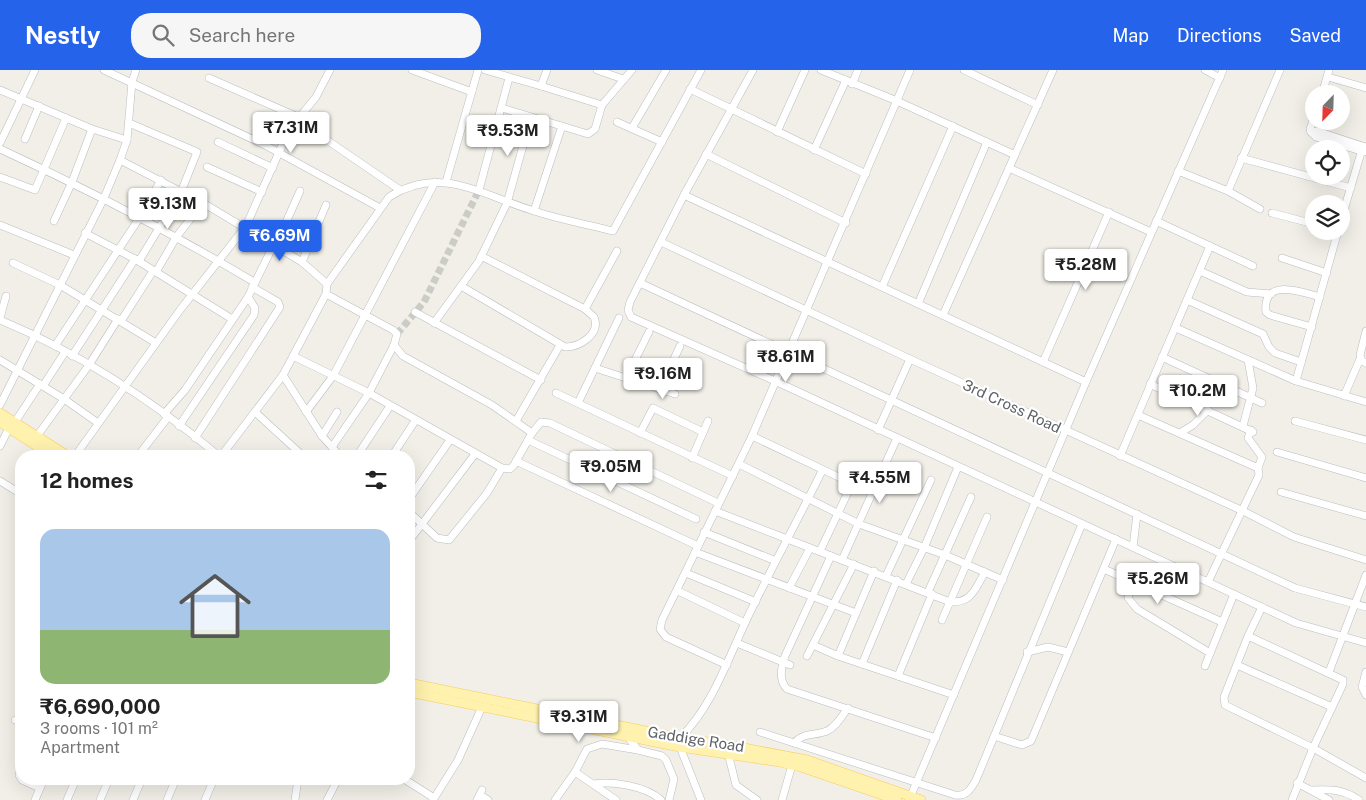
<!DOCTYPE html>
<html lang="en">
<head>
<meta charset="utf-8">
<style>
  body { margin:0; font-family:"Public Sans",sans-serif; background:#f6f6f6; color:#222; height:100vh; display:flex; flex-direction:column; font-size:19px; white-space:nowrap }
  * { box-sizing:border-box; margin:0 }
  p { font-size:16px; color:#767676 }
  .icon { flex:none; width:28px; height:28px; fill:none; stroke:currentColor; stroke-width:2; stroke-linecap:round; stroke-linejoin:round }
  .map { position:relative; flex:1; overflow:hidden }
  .side { position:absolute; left:15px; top:380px; width:400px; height:335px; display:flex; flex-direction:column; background:#fff; border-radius:20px; box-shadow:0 5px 20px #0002 }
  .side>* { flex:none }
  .needle { width:32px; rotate:203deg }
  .tools { position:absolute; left:1305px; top:15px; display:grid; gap:10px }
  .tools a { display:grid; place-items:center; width:45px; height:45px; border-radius:50%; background:#fff; box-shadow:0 5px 20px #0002; font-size:25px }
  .price { position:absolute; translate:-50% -42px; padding:0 11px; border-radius:5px; background:#fff; color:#222; font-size:16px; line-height:32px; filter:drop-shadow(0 1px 2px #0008) }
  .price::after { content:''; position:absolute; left:50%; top:30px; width:15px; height:11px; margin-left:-8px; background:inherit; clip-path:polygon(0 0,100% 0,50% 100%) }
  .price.on { background:#2563eb; color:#fff }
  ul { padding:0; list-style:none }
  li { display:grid; align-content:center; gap:10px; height:265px; padding:0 25px }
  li+li { border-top:1px solid #e0e0e0 }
  li span { display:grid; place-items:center; height:155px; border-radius:15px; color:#555 }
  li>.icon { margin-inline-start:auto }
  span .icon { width:90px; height:90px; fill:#fffc; stroke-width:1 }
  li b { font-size:21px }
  h2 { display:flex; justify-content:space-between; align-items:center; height:60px; padding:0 25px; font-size:21px }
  header { display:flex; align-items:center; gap:30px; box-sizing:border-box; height:70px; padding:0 25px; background:#2563eb; color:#fff }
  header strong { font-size:24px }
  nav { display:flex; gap:28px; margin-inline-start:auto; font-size:18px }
  .search { width:350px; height:45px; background:#f6f6f6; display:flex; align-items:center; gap:12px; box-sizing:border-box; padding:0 18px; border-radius:20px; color:#767676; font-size:19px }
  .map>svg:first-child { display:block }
</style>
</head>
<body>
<header>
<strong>Nestly</strong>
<div class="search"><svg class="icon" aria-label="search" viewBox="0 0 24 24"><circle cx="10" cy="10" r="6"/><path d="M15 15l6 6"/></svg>Search here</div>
<nav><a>Map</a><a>Directions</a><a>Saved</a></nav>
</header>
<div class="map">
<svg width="1366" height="730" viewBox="0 0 1366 730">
  <rect width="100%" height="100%" fill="#f1efe7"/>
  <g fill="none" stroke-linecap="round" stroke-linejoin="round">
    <polyline stroke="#ccccc7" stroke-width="7" stroke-dasharray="7 3.5" stroke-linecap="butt" points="397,264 424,232 479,120"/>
    <defs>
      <g id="minor">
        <polyline points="104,0 263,74 380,138"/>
        <polyline points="412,0 472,22"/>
        <polyline points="485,0 541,16 547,0"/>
        <polyline points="597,0 623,9"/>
        <polyline points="753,0 684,125 630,232 628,240 631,247 775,311 1296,553 1366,573"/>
        <polyline points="821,0 897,31 1015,85"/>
        <polyline points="964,0 1038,35"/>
        <polyline points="1205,0 1220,8"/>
        <polyline points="1328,7 1366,18"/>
        <polyline points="209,8 298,47"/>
        <polyline points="852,14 858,0"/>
        <polyline points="541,16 602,35 632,0"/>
        <polyline points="690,19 866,104"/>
        <polyline points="0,20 92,59 127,70"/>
        <polyline points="1322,24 1329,0"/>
        <polyline points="502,38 588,64 595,59 602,35"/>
        <polyline points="617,52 662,72"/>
        <polyline points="129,53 197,82 181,122 139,191"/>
        <polyline points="632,58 666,0"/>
        <polyline points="777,62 805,0"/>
        <polyline points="1311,62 1316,67 1364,82"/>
        <polyline points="1311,62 1317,61 1365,77"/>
        <polyline points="1311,62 1310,59 1314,47"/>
        <polyline points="321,66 400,120"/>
        <polyline points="25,69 39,36"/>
        <polyline points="218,72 273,98"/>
        <polyline points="0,73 35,0"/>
        <path d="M0 79C87 119 172 163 254 212"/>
        <polyline points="814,80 846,10"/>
        <polyline points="706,84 846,153"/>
        <polyline points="1241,88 1351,118"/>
        <polyline points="120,90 203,133 302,192 327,214"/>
        <polyline points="207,97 262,122"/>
        <polyline points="1009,98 1151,162"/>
        <polyline points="1178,101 1228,121 1260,139"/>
        <polyline points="0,107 35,120 66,48"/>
        <polyline points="446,112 478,0"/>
        <polyline points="479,120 509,8"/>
        <polyline points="1228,121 1280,0"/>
        <polyline points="684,125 1086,312"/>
        <polyline points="534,141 562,56"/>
        <polyline points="1272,143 1314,154"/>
        <polyline points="1341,150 1363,76"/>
        <polyline points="54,151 72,112 92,59"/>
        <polyline points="1156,151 1253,196"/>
        <polyline points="0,155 74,185"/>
        <polyline points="85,163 135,189 232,249"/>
        <polyline points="661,172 910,289 1243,441 1294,467 1366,490"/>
        <polyline points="275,177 300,121"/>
        <polyline points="1282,188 1327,203"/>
        <polyline points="302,192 326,135"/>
        <polyline points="13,193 60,215 156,273"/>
        <polyline points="1200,201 1247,222 1271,224"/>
        <polyline points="156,202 177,166 203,133"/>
        <polyline points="640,213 1295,518 1366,537"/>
        <path d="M461 216 565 277C580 277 601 264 594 247L585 239 481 186"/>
        <polyline points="882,217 953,56"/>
        <polyline points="326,224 393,260 397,264 394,275 403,286 492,335 532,363 541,352 550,353 718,433"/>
        <polyline points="1187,230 1263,264 1269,277 1275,283 1301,292"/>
        <polyline points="918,234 987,72"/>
        <polyline points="585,239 617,181"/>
        <polyline points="415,242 541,310"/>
        <polyline points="943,245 1053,0"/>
        <polyline points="0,248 6,226"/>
        <path d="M0 250C79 283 153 331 219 386"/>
        <polyline points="121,251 153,201"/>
        <polyline points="434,253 479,191 507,133 531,47"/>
        <path d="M1312 257 1270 245 1266 242C1262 207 1302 222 1320 227"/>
        <polyline points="1176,258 1296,311 1366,332"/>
        <polyline points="1366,261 1360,285 1362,291 1366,293"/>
        <polyline points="55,276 140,147 161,110"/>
        <polyline points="72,286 135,189"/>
        <polyline points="293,286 369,323 502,398 510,399 514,395 532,363"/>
        <polyline points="1162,287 1262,333"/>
        <polyline points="0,290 64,329 98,353"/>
        <polyline points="1043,292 1109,142"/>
        <polyline points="595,298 675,324"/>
        <polyline points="283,305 322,366 340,386"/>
        <polyline points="626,308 649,262"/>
        <polyline points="1296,311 1338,161"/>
        <polyline points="1150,314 1253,362"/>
        <polyline points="43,316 65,282"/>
        <polyline points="660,319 680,276"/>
        <polyline points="556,323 733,406"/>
        <polyline points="1344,326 1360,289"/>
        <polyline points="578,333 619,248"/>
        <polyline points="0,335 104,128 120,90 127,70 132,12 136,0"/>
        <polyline points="255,342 303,386"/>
        <polyline points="306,342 333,306 435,112"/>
        <polyline points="164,344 185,320 248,227 273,176"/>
        <polyline points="1138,345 1258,398 1259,405 1208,512"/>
        <polyline points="516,351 560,275"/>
        <polyline points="1295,351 1366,370"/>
        <polyline points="15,352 40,314"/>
        <polyline points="179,356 254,245 255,238 248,227"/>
        <polyline points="1243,356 1253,318 1248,290"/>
        <polyline points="878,360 910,289"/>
        <polyline points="1251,360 1248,368 1262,387 1258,398"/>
        <polyline points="640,363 653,338 703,362"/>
        <polyline points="1180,363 1193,355 1208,340"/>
        <polyline points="37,366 89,295 118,249"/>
        <polyline points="322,366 337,342"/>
        <polyline points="752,366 849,412 849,420 820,481"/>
        <polyline points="195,368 280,237 278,232 252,217"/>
        <polyline points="528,370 696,449"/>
        <polyline points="0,376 11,354"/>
        <polyline points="332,377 369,323 394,275"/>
        <polyline points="1277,382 1366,408"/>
        <polyline points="75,386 180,240 246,156 289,60 316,27 330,0"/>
        <polyline points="138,386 168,347"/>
        <path d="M221 386 283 305 326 224 327 214 389 127C440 95 480 124 531 140 557 149 585 154 613 161L701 0"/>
        <polyline points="357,386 390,336"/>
        <polyline points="392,386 415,351"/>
        <polyline points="1120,386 1210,176"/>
        <polyline points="692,388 708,351"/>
        <polyline points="516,391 698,476"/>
        <polyline points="739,394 859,454 945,485 1003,510"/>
        <polyline points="0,411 21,424"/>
        <polyline points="1281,422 1366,446"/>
        <polyline points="409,429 450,370"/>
        <path d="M715 441 950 532C972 533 975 519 985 502"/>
        <polyline points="409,442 437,468 449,470 487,423 502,398"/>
        <polyline points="704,462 776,491"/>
        <polyline points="409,471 475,384"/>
        <polyline points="1133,477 1137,444"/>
        <polyline points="695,482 856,543"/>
        <path d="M831 486 785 586C781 597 778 610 787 619L936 668"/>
        <polyline points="842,490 897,368"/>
        <polyline points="1104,499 1222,552"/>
        <polyline points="686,503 756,532"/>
        <polyline points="886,506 931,410"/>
        <polyline points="1131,511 1128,528 1137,539 1210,583"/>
        <polyline points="906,514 924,478 958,397"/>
        <polyline points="789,518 810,478"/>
        <polyline points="678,521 745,553"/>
        <polyline points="928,522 971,427"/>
        <polyline points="942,550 987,447"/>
        <polyline points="1248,566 1224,627 1225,635 1313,678 1343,614 1343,610 1248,566 1262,537"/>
        <polyline points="737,573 790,595"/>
        <polyline points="813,575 838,586 954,625"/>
        <polyline points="1027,582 1048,577 1068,582"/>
        <polyline points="807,586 854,494"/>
        <polyline points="838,586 874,501"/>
        <polyline points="862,594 897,510"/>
        <polyline points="727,595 666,567 660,559 662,550 752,366 910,0"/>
        <polyline points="1237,595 1332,637"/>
        <polyline points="1205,596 1234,524"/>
        <polyline points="1329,602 1366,505"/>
        <polyline points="1366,602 1362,617 1366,625"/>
        <polyline points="898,606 932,524"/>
        <polyline points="15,650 21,652"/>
        <path d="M760 662 955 725C966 727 971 719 976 710L1082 454"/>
        <polyline points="627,666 638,680 662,686 666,690 674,709 669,730"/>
        <polyline points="994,666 1022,675 1031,671 1116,469"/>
        <path d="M794 673C804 662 815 666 827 661 836 657 842 646 848 638"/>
        <polyline points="728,683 736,715 757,730"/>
        <polyline points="21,699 19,705 22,710 40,718"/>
        <polyline points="575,702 616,730"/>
        <polyline points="404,709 434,728"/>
        <polyline points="1297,713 1329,730"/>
        <path d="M594 714C613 711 646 716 661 730"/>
        <path d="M1311 720C1330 719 1343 719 1359 730"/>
        <polyline points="480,725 488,730"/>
        <polyline points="35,730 44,709"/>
        <polyline points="67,730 76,709"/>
        <polyline points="100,730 109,709"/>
        <polyline points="133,730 142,709"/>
        <polyline points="167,730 176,709"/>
        <polyline points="205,730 214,709"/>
        <polyline points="295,730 298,709"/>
        <polyline points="327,730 338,709"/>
        <polyline points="433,730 458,690 482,637"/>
        <polyline points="477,730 482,720"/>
        <polyline points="555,730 575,702 587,679 602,674 638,680"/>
        <path d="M701 730 680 677V668C711 638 727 592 745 553 769 502 797 452 822 401"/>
        <polyline points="782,730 792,695"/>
        <polyline points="909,730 1086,312 1223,0"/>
        <polyline points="1292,730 1313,678 1366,708"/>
      </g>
      <g id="major">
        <polyline points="0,343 68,386"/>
        <polyline points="0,352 52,386"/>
        <polyline points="409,613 680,668 728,675 807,690 921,730"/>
        <polyline points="409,622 680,677 780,692 801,697 897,730"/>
      </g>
    </defs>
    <use href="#minor" stroke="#babdc1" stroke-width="8"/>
    <use href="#major" stroke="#facc58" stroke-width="10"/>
    <use href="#minor" stroke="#fff" stroke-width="7"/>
    <use href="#major" stroke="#fff2af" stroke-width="9"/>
  </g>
  <g text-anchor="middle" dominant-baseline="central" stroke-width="4.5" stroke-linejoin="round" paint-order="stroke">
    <g font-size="15" fill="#5e6368" stroke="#fff">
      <text transform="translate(1012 336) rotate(25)">3rd Cross Road</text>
      <text transform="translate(696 669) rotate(9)">Gaddige Road</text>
    </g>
  </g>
</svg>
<div class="tools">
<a><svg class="needle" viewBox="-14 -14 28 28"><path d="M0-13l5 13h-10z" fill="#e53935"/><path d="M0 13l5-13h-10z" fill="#767676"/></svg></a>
<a><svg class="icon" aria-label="locate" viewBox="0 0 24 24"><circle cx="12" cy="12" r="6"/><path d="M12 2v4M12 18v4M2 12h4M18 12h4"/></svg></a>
<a><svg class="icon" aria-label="layers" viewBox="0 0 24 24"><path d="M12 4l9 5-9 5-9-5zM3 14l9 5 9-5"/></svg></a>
</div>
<b class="price" style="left:291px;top:84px">₹7.31M</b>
<b class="price" style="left:508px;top:87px">₹9.53M</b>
<b class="price" style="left:168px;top:160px">₹9.13M</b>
<b class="price on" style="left:280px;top:192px">₹6.69M</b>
<b class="price" style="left:1086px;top:221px">₹5.28M</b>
<b class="price" style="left:786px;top:313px">₹8.61M</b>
<b class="price" style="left:663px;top:330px">₹9.16M</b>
<b class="price" style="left:1198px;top:347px">₹10.2M</b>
<b class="price" style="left:611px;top:423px">₹9.05M</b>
<b class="price" style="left:880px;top:434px">₹4.55M</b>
<b class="price" style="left:1158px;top:535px">₹5.26M</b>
<b class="price" style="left:579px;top:673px">₹9.31M</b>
<section class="side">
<h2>12 homes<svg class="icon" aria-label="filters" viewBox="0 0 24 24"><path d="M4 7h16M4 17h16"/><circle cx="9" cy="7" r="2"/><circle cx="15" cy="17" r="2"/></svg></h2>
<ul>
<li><span style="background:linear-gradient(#a9c7e8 65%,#8fb573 0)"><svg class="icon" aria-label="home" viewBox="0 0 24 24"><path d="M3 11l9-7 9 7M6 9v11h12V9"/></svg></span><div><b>₹6,690,000</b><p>3 rooms · 101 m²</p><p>Apartment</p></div></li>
</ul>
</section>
</div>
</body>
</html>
